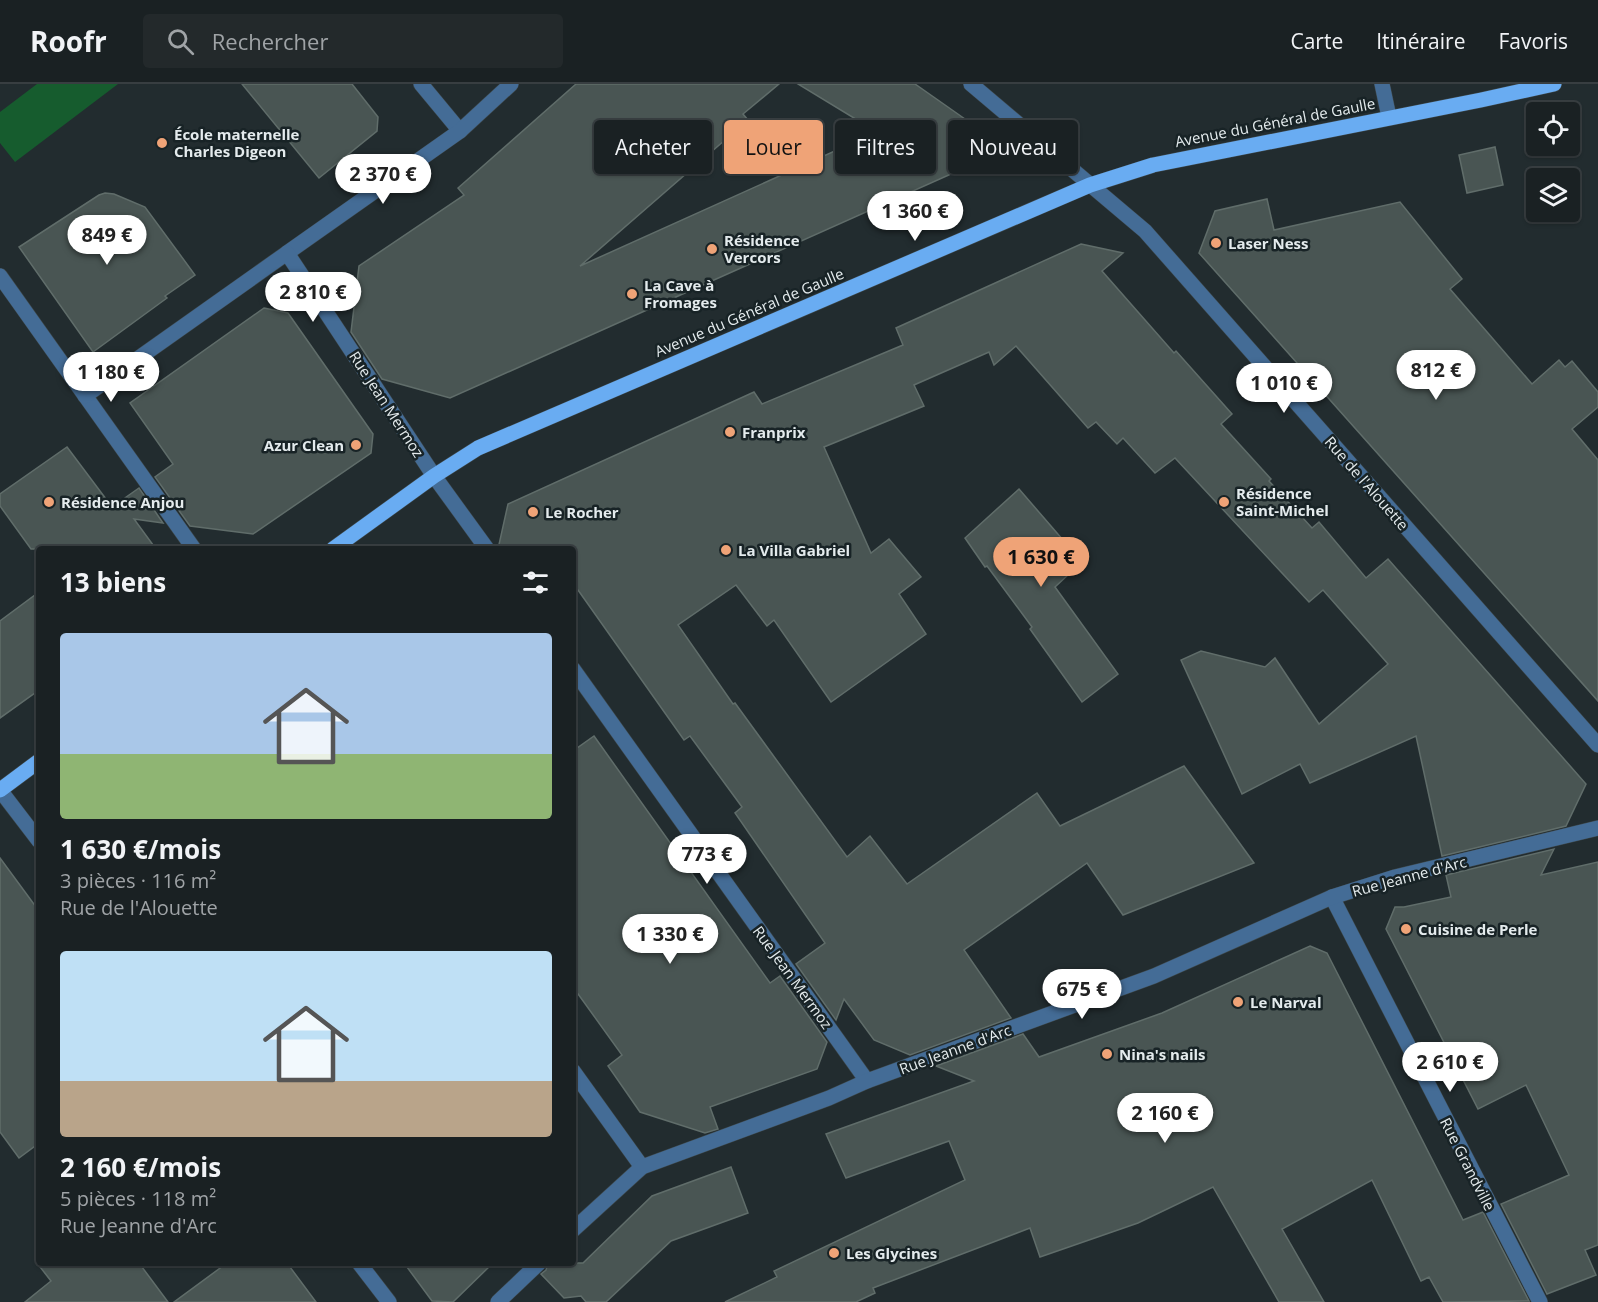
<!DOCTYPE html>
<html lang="fr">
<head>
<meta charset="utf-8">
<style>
  body { margin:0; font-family:"Open Sans",sans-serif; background:#23292b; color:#f1f3f6; height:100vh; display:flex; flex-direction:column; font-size:22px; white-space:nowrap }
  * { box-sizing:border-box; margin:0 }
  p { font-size:20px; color:#9fa3a6 }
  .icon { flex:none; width:33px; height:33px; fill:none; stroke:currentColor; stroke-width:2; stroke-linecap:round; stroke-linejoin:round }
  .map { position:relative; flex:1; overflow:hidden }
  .panel { position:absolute; left:36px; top:462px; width:540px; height:720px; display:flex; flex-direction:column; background:#1a2123; border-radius:6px; box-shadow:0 2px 4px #0004,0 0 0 2px #383e41 }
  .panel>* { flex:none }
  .hud { position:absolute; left:594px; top:36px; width:570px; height:54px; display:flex; gap:12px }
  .controls { position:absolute; left:1526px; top:18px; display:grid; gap:12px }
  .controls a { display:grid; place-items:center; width:54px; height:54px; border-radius:6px; background:#1a2123; box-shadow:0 2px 4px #0004,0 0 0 2px #383e41; font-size:30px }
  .price { position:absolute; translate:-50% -51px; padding:0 14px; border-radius:21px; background:#fff; color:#222; font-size:20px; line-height:39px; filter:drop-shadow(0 2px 3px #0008) }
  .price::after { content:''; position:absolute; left:50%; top:36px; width:18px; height:14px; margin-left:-9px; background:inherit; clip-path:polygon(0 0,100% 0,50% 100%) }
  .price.current { background:#efa377; color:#111 }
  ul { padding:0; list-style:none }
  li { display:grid; align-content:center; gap:12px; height:318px; padding:0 24px }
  li span { display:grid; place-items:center; height:186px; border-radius:6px; color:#555 }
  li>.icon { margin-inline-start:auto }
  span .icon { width:108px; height:108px; fill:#fffc; stroke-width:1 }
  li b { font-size:26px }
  h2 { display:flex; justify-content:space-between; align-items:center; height:72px; padding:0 24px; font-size:26px }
  .tag { padding:0 21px; border-radius:6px; background:#1a2123; box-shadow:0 2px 4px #0004,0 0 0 2px #383e41; font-size:21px; line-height:54px }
  .tag.current { background:#efa377; color:#111 }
  header { display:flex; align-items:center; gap:36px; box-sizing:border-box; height:84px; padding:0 30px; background:#1a2123; border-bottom:2px solid #383e41 }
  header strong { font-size:28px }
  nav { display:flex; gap:33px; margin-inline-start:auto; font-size:21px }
  .search { width:420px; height:54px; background:#23292b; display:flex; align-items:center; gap:15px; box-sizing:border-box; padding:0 21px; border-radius:6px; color:#9fa3a6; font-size:22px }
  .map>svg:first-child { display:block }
</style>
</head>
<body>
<header>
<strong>Roofr</strong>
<div class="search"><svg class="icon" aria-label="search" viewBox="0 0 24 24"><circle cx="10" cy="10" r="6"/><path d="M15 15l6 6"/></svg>Rechercher</div>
<nav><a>Carte</a><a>Itinéraire</a><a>Favoris</a></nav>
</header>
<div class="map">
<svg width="1598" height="1218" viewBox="0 0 1598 1218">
  <rect width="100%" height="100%" fill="#222c2f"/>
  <polygon fill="#165c2e" points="37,0 118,0 15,78 0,59 0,28"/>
  <g fill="#495553" stroke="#606d6a" stroke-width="1.5">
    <polygon points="242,0 352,0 378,33 377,47 319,94"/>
    <polygon points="576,0 779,0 743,30 748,36 580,182 877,48 798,0 915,0 965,35 960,86 450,314 382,295 351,248 359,182 464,111 458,104"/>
    <polygon points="1495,63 1503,101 1467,109 1459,71"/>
    <polygon points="105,109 114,110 145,123 195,191 165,212 167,214 93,268 19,163 99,111"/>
    <polygon points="1267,115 1274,146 1400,118 1462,195 1450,205 1532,300 1559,276 1565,283 1572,277 1598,308 1598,323 1572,345 1598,376 1598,617 1199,169 1215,127"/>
    <polygon points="1081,160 1123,169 1102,187 1174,269 1176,267 1232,330 1221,340 1271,395 1269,397 1312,444 1319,438 1366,494 1388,475 1586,700 1566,742 1442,772 1416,652 1310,699 1300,680 1242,710 1181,576 1201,567 1265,583 1275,574 1319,640 1388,580 1323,506 1309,518 1175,374 1155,389 1123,354 1117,360 1096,338 1088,344 1016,262 994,281 989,268 914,301 924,322 824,363 871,469 889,455 921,493 899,510 926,550 831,618 774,536 767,542 736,501 678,541 733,620 735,619 847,773 870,752 907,800 1037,709 1060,742 1184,682 1254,779 1123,831 1087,779 964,866 1011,934 910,971 874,956 844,915 836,936 796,880 825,859 735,729 742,723 690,652 684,656 573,499 573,465 498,465 508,420 754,308 762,320 903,261 896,244"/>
    <polygon points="264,224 288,229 373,350 371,369 253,450 190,442 155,393 173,380 130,319"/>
    <polygon points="67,363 112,423 139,404 163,439 134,435 156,465 31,465 0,422 0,410"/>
    <polygon points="1019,405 1082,478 1055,503 1118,590 1082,618 1030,545 1032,543 987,482 985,483 965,454"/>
    <polygon points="39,508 39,606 0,634 0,537"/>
    <polygon points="594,652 770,899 780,892 827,958 817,985 710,1023 718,1045 705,1049 640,1028 608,982 622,971 573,903 573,667"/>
    <polygon points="1554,765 1541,791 1598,778 1598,1161 1585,1166 1596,1191 1547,1210 1501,1120 1569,1091 1526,1001 1478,1025 1386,845 1395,823 1404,823 1451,813 1446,791"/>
    <polygon points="0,774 39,827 39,1059 19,1074 0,1048"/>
    <polygon points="1310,862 1327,869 1463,1136 1483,1128 1529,1217 1443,1218 1429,1193 1421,1197 1372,1096 1282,1145 1324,1218 1279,1218 1213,1103 1138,1139 1040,1173 1030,1144 873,1204 875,1209 856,1218 725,1218 777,1193 774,1187 965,1096 949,1057 846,1094 826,1050 974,997 936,982 1023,950 1039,973 1162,929"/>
    <polygon points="731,1083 748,1129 671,1157 606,1218 586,1218 581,1212 564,1214 541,1190 546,1186 548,1179 583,1179 652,1112"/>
    <polygon points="37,1179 139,1179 168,1218 25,1218 51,1197"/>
    <polygon points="227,1179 287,1179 316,1218 174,1218"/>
    <polygon points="404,1179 493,1179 453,1218 432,1217"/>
  </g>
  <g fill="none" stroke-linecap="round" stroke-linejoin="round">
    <defs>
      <g id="minor">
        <polyline points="421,0 460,47"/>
        <polyline points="971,0 1145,147 1598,661"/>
        <polyline points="1382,0 1389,33"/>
        <polyline points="287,169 460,47 511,0"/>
        <polyline points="0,192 194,465"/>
        <polyline points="85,312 287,169 434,392 487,465"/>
        <polyline points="573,585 867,997"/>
        <polyline points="0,706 39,757"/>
        <polyline points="1332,813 1540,1218"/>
        <polyline points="573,987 642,1083"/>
        <polyline points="573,1146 642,1083 829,1014 867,997 1154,892 1332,813 1395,793 1598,744"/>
        <polyline points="359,1179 389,1218"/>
        <polyline points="498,1218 539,1179"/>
      </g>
      <g id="major">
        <polyline points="333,465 434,392 478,364 1090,101 1153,81 1481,16 1554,0"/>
        <polyline points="0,706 39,677"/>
      </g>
    </defs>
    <use href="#minor" stroke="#3d474a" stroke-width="16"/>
    <use href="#major" stroke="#3d474a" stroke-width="16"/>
    <use href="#minor" stroke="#446c96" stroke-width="15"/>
    <use href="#major" stroke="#69acf2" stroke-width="15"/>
  </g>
  <g fill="#efa377" stroke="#182326" stroke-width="2">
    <circle cx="162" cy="59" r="6"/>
    <circle cx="1216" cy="159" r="6"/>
    <circle cx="712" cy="165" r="6"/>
    <circle cx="632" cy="210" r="6"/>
    <circle cx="730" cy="348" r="6"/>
    <circle cx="356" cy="361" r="6"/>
    <circle cx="49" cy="418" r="6"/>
    <circle cx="1224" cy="418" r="6"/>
    <circle cx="533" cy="428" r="6"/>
    <circle cx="726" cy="466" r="6"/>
    <circle cx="1406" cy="845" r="6"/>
    <circle cx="1238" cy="918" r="6"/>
    <circle cx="1107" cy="970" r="6"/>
    <circle cx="834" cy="1169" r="6"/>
  </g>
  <g text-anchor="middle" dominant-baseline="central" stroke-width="5" stroke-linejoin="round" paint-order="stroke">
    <g font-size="15" fill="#e4ebed" stroke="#182326">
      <text transform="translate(1275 38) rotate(-11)">Avenue du Général de Gaulle</text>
      <text transform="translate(749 228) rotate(-23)">Avenue du Général de Gaulle</text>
      <text transform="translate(387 320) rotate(57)">Rue Jean Mermoz</text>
      <text transform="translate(1367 399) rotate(49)">Rue de l'Alouette</text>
      <text transform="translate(1409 792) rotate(-15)">Rue Jeanne d'Arc</text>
      <text transform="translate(793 893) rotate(54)">Rue Jean Mermoz</text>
      <text transform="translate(955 965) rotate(-20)">Rue Jeanne d'Arc</text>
      <text transform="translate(1468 1080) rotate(63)">Rue Grandville</text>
    </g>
    <g font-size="15" font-weight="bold" fill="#e4ebed" stroke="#182326" text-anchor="start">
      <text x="174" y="50">École maternelle<tspan x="174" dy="17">Charles Digeon</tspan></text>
      <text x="724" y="156">Résidence<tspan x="724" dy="17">Vercors</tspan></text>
      <text x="1228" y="159">Laser Ness</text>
      <text x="644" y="201">La Cave à<tspan x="644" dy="17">Fromages</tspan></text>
      <text x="742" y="348">Franprix</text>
      <text x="344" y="361" text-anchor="end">Azur Clean</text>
      <text x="1236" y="409">Résidence<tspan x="1236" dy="17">Saint-Michel</tspan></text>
      <text x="61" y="418">Résidence Anjou</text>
      <text x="545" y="428">Le Rocher</text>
      <text x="738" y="466">La Villa Gabriel</text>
      <text x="1418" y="845">Cuisine de Perle</text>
      <text x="1250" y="918">Le Narval</text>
      <text x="1119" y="970">Nina's nails</text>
      <text x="846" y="1169">Les Glycines</text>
    </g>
  </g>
</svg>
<div class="controls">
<a><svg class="icon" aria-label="locate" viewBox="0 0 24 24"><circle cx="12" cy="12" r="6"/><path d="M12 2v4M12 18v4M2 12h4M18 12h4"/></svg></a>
<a><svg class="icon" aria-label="layers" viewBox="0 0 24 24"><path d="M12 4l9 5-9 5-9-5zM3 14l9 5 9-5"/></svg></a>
</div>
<b class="price" style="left:383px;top:121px">2 370 €</b>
<b class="price" style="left:915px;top:158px">1 360 €</b>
<b class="price" style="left:107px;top:182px">849 €</b>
<b class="price" style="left:313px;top:239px">2 810 €</b>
<b class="price" style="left:1436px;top:317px">812 €</b>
<b class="price" style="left:111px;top:319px">1 180 €</b>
<b class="price" style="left:1284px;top:330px">1 010 €</b>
<b class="price current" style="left:1041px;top:504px">1 630 €</b>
<b class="price" style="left:707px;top:801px">773 €</b>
<b class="price" style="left:670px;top:881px">1 330 €</b>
<b class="price" style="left:1082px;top:936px">675 €</b>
<b class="price" style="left:1450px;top:1009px">2 610 €</b>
<b class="price" style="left:1165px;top:1060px">2 160 €</b>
<div class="hud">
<a class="tag">Acheter</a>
<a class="tag current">Louer</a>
<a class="tag">Filtres</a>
<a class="tag">Nouveau</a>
</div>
<section class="panel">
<h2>13 biens<svg class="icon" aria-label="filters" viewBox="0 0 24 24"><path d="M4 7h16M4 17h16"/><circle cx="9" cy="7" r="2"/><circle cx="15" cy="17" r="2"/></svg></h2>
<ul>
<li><span style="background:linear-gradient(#a9c7e8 65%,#8fb573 0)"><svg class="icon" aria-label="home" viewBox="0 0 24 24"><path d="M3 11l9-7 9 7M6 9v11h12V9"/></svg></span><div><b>1 630 €/mois</b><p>3 pièces · 116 m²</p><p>Rue de l'Alouette</p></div></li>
<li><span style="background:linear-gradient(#bfe0f5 70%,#b9a48a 0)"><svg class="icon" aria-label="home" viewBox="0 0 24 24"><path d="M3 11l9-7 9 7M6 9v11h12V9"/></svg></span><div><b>2 160 €/mois</b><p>5 pièces · 118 m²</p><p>Rue Jeanne d'Arc</p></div></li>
</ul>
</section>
</div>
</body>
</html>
